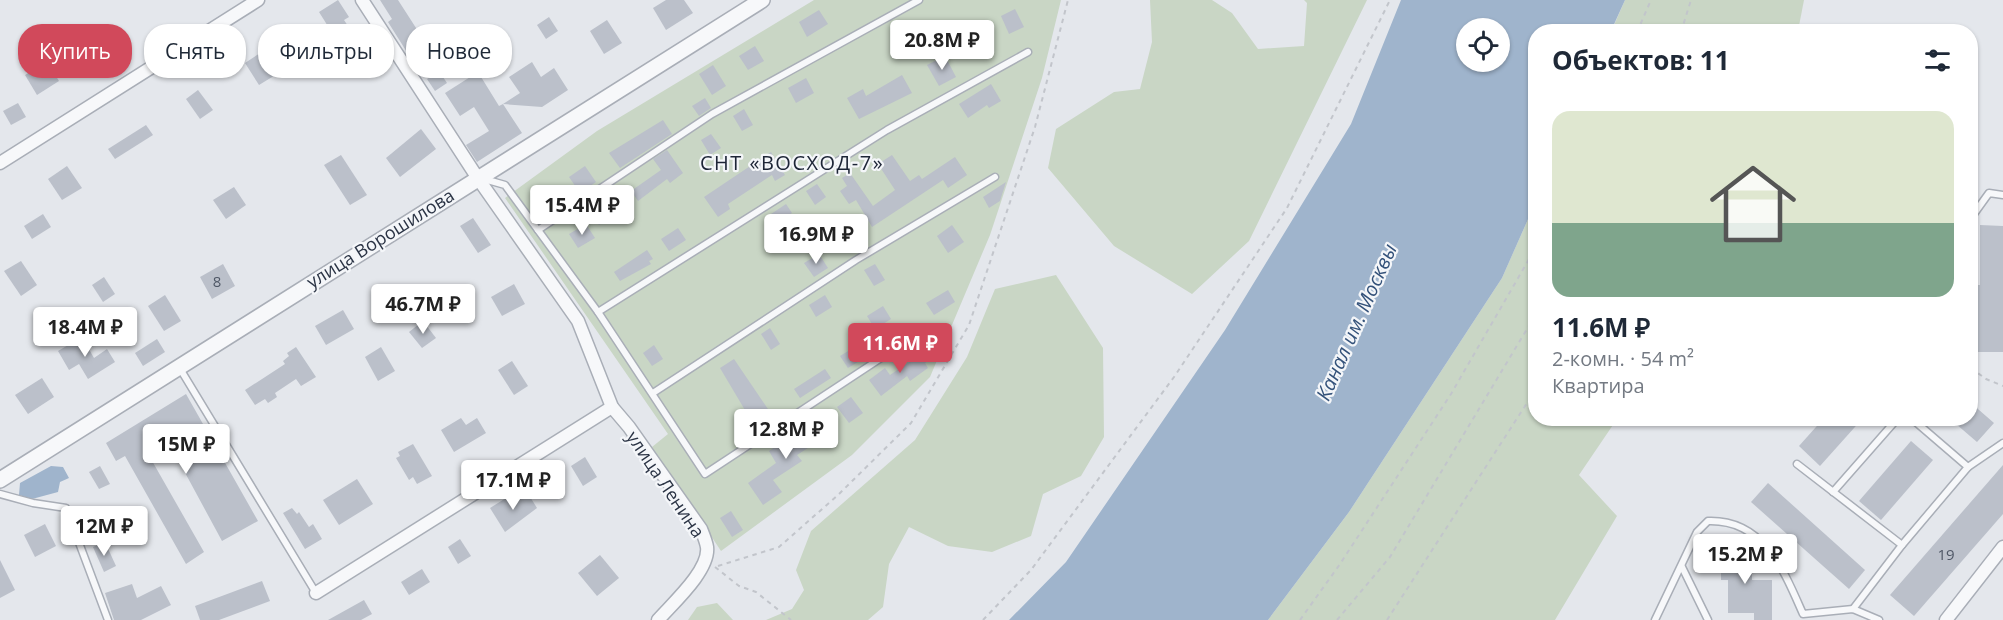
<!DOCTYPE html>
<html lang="ru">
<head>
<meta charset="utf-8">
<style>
  body { margin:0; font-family:"Open Sans",sans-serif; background:#f2f2f3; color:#1f2937; height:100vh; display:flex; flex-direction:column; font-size:22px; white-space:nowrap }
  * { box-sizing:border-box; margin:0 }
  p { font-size:20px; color:#747a83 }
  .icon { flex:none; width:33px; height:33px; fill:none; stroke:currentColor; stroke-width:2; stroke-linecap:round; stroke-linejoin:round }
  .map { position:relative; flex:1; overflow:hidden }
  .side { position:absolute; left:1528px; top:24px; width:450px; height:402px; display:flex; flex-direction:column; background:#fff; border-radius:24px; box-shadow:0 2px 4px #0004 }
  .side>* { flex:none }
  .guide { position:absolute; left:18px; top:24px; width:570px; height:54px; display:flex; gap:12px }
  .controls { position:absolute; left:1456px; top:18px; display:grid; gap:12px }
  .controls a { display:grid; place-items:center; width:54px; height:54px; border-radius:50%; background:#fff; box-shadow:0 2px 4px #0004; font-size:30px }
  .price { position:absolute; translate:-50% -51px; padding:0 14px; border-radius:6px; background:#fff; color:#222; font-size:20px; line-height:39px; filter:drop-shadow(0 2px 3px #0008) }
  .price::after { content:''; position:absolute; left:50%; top:36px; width:18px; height:14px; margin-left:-9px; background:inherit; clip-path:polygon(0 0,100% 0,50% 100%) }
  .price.active { background:#d1495b; color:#fff }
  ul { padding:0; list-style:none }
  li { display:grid; align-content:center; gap:12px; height:318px; padding:0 24px }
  li span { display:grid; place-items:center; height:186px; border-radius:18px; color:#555 }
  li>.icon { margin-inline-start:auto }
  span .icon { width:108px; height:108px; fill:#fffc; stroke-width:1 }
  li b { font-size:26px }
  h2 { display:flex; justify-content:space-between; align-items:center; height:72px; padding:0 24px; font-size:26px }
  .pill { padding:0 21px; border-radius:24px; background:#fff; box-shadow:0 2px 4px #0004; font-size:21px; line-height:54px }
  .pill.active { background:#d1495b; color:#fff }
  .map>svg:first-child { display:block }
</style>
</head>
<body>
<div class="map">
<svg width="2003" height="620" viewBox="0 0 2003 620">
  <rect width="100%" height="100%" fill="#e4e7ec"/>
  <g fill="#c9d6c5">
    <polygon points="814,0 1061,0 1042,78 990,235 930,377 852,455 721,551 652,447 668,434 505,198 597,131"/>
    <polygon points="1150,0 1212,0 1232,13 1258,49 1304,46 1307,3 1304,0 1367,0 1249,241 1192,294 1114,246 1048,168 1056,129 1114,92 1140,89 1152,42"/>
    <polygon points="1625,0 1804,0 1798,31 1611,32"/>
    <polygon points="1536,201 1536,418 1617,419 1579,475 1617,516 1555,620 1268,620 1349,512 1502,278"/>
    <polygon points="1056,275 1103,348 1104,437 1081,476 1043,494 1031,536 992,552 948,546 909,527 889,564 883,607 868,620 766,620 792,609 804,590 796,570 811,531 915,440 967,357 995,289"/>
    <polygon points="717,603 733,620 688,620 697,607"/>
  </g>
  <g fill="#9fb4cc" fill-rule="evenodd">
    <path d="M1401 0H1625L1611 31 1536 32V201L1502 278 1349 512 1268 620H1009L1066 562 1225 330 1351 124ZM1467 28H1500V62H1467Z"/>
    <polygon points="51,466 63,467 69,478 60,482 58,492 32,499 19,495 20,483"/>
  </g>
  <g fill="#bbc0ca">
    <polygon points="338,0 349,17 344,20 362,47 343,59 332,42 336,39 319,12"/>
    <polygon points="380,0 398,0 427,45 410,57 388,22 392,19"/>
    <polygon points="666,0 684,0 693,13 666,30 653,8"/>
    <polygon points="1015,9 1024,27 1009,34 1001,16"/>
    <polygon points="819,10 828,24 807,37 799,22"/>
    <polygon points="549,17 558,31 546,39 537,25"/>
    <polygon points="607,20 622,43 604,54 590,31"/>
    <polygon points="921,21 931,39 907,51 897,33"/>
    <polygon points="455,28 470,51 452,62 438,39"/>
    <polygon points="75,41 80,52 64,60 58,50"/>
    <polygon points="755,46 764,61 748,70 739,56"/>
    <polygon points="263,51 271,64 275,61 282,71 259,85 245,63"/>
    <polygon points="945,56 956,77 939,86 927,65"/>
    <polygon points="47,62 59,81 37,95 25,75"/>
    <polygon points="532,62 541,77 554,68 568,90 542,107 503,104 520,93 509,77"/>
    <polygon points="713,65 726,86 712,95 699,74"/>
    <polygon points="439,71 447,83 435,91 427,79"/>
    <polygon points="478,72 499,106 503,104 522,133 477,162 466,145 489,131 474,107 460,116 445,93"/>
    <polygon points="902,75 912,93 859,119 847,98 863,89 866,96"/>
    <polygon points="806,78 814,93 796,103 788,88"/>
    <polygon points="991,84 1001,101 989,108 987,105 968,118 959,104"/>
    <polygon points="198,90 213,110 200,119 186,99"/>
    <polygon points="705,98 711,108 699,116 692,106"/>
    <polygon points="18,103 26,117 11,125 3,111"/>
    <polygon points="744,109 753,125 742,131 733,116"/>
    <polygon points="663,120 672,134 620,168 609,153"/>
    <polygon points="146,125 153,135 115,159 108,149"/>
    <polygon points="421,129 436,149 400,177 386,158"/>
    <polygon points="711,134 721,148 710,155 701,140"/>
    <polygon points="667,150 683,173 670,183 667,179 638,201 631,191 661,170 653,159"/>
    <polygon points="771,152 785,175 775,181 772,175 728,204 730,209 718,217 704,197"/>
    <polygon points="341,155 367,195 350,205 324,165"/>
    <polygon points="892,155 910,181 919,175 922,179 955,157 967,175 948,188 943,180 872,227 856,200 849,204 840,191 847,186 842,178 850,173 873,206 895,190 878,164"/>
    <polygon points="67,166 82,188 62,200 48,179"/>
    <polygon points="585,166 596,182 580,193 569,177"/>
    <polygon points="1006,182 1000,201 989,208 983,197"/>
    <polygon points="817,184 826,197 815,205 806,191"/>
    <polygon points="234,187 246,205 226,219 213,200"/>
    <polygon points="547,187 554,199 543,206 536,194"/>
    <polygon points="604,204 612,216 599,225 591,213"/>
    <polygon points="786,204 792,213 777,223 771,214"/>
    <polygon points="43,214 51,227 32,239 24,226"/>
    <polygon points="473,218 491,245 478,253 460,226"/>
    <polygon points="586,224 595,238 578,248 569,234"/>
    <polygon points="952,225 964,242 948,253 937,236"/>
    <polygon points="1980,225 2003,226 2003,352 1971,352 1971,285 1980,285"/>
    <polygon points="678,228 686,240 669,251 661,239"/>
    <polygon points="647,250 653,259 649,261 651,264 620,281 614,272"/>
    <polygon points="819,254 828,268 814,277 804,263"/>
    <polygon points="21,261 37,285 21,296 4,271"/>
    <polygon points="223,264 235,286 212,299 200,277"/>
    <polygon points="875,264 885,280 874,286 864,270"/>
    <polygon points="104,277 115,294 103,302 92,285"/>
    <polygon points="514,284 525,304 502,316 491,297"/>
    <polygon points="948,290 955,302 934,315 926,303"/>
    <polygon points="165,295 181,321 164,331 148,306"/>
    <polygon points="825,295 832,307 816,317 809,305"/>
    <polygon points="883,306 891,319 875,329 867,316"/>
    <polygon points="343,310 354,329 326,345 315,326"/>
    <polygon points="423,321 436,338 422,348 409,332"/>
    <polygon points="770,328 780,344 771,350 761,334"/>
    <polygon points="82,337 94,358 107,349 115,362 88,379 79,364 69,370 58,351"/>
    <polygon points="157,339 165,352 143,366 135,353"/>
    <polygon points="654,345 663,359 652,366 643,353"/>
    <polygon points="858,345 866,357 848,368 840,356"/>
    <polygon points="296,347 316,377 301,386 296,379 275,393 277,397 268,403 265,399 255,405 245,390 285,364 283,361 289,356 287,353"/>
    <polygon points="381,347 395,371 378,381 365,357"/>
    <polygon points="927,350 932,358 925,363 928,368 910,381 907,376 881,396 869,380 885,368 890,375"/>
    <polygon points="734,359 772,415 755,427 720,368"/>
    <polygon points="512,361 528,386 514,395 498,370"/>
    <polygon points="825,369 831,378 800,398 794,389"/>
    <polygon points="42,378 54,397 28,414 15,395"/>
    <polygon points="186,394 258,521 222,541 163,432 143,445 204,552 186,564 125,456 116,461 106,443"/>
    <polygon points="851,397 863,413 849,423 837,407"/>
    <polygon points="1971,403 1994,423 1977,442 1949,418 1971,418"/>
    <polygon points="461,418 466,425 477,418 486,433 454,452 441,430"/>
    <polygon points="818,418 828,435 797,455 802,461 773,480 782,492 763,505 748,483 776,463 769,451"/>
    <polygon points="1824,418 1863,418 1820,466 1799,446"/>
    <polygon points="1911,441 1933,460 1881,520 1859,501"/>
    <polygon points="413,444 432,476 417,484 413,477 409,480 396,458 400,456 398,452"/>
    <polygon points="585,457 597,477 583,486 571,466"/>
    <polygon points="2003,465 2003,514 1914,616 1890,595"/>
    <polygon points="100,466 110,484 99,489 89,472"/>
    <polygon points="357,479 373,504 339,525 323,500"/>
    <polygon points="1768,483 1865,570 1849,589 1751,502"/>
    <polygon points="527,492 537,508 505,532 490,508 506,498 510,503"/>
    <polygon points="292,508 297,514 299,512 309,527 313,524 322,539 305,549 283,513"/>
    <polygon points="731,511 743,530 732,537 720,518"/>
    <polygon points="45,524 56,546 35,557 24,535"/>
    <polygon points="460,539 471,556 458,564 448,547"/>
    <polygon points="105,542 116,566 104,572 93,547"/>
    <polygon points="1721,548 1752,548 1752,580 1772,580 1772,620 1754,620 1754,613 1728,613 1728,580 1721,580"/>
    <polygon points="600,555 619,578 597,596 578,573"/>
    <polygon points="0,560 15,590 0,598"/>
    <polygon points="422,569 430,582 409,595 401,582"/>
    <polygon points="262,581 270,601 219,620 200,620 195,606"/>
    <polygon points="132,584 137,598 161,586 171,605 141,620 114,620 105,593"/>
    <polygon points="364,600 372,614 361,620 328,620"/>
  </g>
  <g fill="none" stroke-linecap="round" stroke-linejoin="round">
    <defs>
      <g id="service">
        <polyline points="484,179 505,185 598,312 705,474 919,333"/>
        <polyline points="1971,218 1989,193 2003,195"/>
        <polyline points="538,230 712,114 919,0"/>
        <polyline points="598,312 887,130 1028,52"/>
        <polyline points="179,367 316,593"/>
        <polyline points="653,393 856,260 995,177"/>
        <polyline points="1797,464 1902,545"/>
        <polyline points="1968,467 2003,443"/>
        <polyline points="1833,492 1898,418"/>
        <polyline points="0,494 33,503 66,508 108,620"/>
        <polyline points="1682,567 1708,620"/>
        <polyline points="1853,609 1902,545 1968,467 1911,418"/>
        <path d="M1655 620 1697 532 1708 521C1764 519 1784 571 1803 614L1853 609 1879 620"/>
      </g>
      <g id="minor">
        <path d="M362 0 477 177 578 321 612 407 629 427 701 529C703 534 706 541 707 547 710 570 673 603 658 620"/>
        <polyline points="0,163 258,0"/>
        <polyline points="316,593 612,407"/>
        <polyline points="1946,620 2003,547"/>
      </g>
      <polyline id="tertiary" points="0,480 762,0"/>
    </defs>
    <use href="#service" stroke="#a9aeb7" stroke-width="9"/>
    <use href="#minor" stroke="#a9aeb7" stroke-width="15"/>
    <use href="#tertiary" stroke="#a9aeb7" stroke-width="18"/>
    <g stroke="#c2c5cb" stroke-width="2" stroke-dasharray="4.5 4.5" stroke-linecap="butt">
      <polyline points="1637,32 1651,0"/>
      <polyline points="1681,32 1691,0"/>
      <polyline points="1971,368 1986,379 2003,386"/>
      <polyline points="718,566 779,547 838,495 911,423 969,325 1035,127 1068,0"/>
      <polyline points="715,567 739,586 756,592 791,620"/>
      <polyline points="983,620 1031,570 1174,377 1287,208 1390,0"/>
      <polyline points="1300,620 1340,564 1451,394 1536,247"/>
      <polyline points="1337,620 1390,557 1536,314"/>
      <polyline points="1387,620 1536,389"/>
    </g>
    <use href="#service" stroke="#f7f8fa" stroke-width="6"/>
    <use href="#minor" stroke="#f7f8fa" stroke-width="12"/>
    <use href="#tertiary" stroke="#f7f8fa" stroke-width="15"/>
  </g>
  <g text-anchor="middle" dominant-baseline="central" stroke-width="4.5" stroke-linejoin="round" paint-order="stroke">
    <g font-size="15" fill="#4f5766">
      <text x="217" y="281">8</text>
      <text x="1946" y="554">19</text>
    </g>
    <g font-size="18" fill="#2b3445" stroke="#f4f6f9">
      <text transform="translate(380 238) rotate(-32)">улица Ворошилова</text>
      <text transform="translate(666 484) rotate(56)">улица Ленина</text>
    </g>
    <g font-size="20" letter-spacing="1.5" fill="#1d2536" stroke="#f4f6f9">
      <text x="792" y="162">СНТ «ВОСХОД-7»</text>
    </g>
    <g font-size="20" font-style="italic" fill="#34527a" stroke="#f4f6f9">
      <text transform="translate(1356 322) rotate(-66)">Канал им. Москвы</text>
    </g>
  </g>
</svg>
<div class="controls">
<a><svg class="icon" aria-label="locate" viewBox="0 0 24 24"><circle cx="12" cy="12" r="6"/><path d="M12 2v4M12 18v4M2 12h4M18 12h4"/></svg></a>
</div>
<b class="price" style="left:942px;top:71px">20.8M ₽</b>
<b class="price" style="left:582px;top:236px">15.4M ₽</b>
<b class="price" style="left:816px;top:265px">16.9M ₽</b>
<b class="price" style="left:423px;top:335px">46.7M ₽</b>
<b class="price" style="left:85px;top:358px">18.4M ₽</b>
<b class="price active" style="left:900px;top:374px">11.6M ₽</b>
<b class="price" style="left:786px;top:460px">12.8M ₽</b>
<b class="price" style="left:186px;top:475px">15M ₽</b>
<b class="price" style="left:513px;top:511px">17.1M ₽</b>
<b class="price" style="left:104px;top:557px">12M ₽</b>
<b class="price" style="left:1745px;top:585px">15.2M ₽</b>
<div class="guide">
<a class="pill active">Купить</a>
<a class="pill">Снять</a>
<a class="pill">Фильтры</a>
<a class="pill">Новое</a>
</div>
<section class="side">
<h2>Объектов: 11<svg class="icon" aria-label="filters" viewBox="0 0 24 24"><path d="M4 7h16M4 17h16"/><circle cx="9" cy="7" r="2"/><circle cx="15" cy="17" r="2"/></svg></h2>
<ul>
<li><span style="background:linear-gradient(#dfe7d0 60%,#7fa58c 0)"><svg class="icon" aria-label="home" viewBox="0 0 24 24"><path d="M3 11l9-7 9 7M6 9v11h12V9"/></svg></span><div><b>11.6M ₽</b><p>2-комн. · 54 m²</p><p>Квартира</p></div></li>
</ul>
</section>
</div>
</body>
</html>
